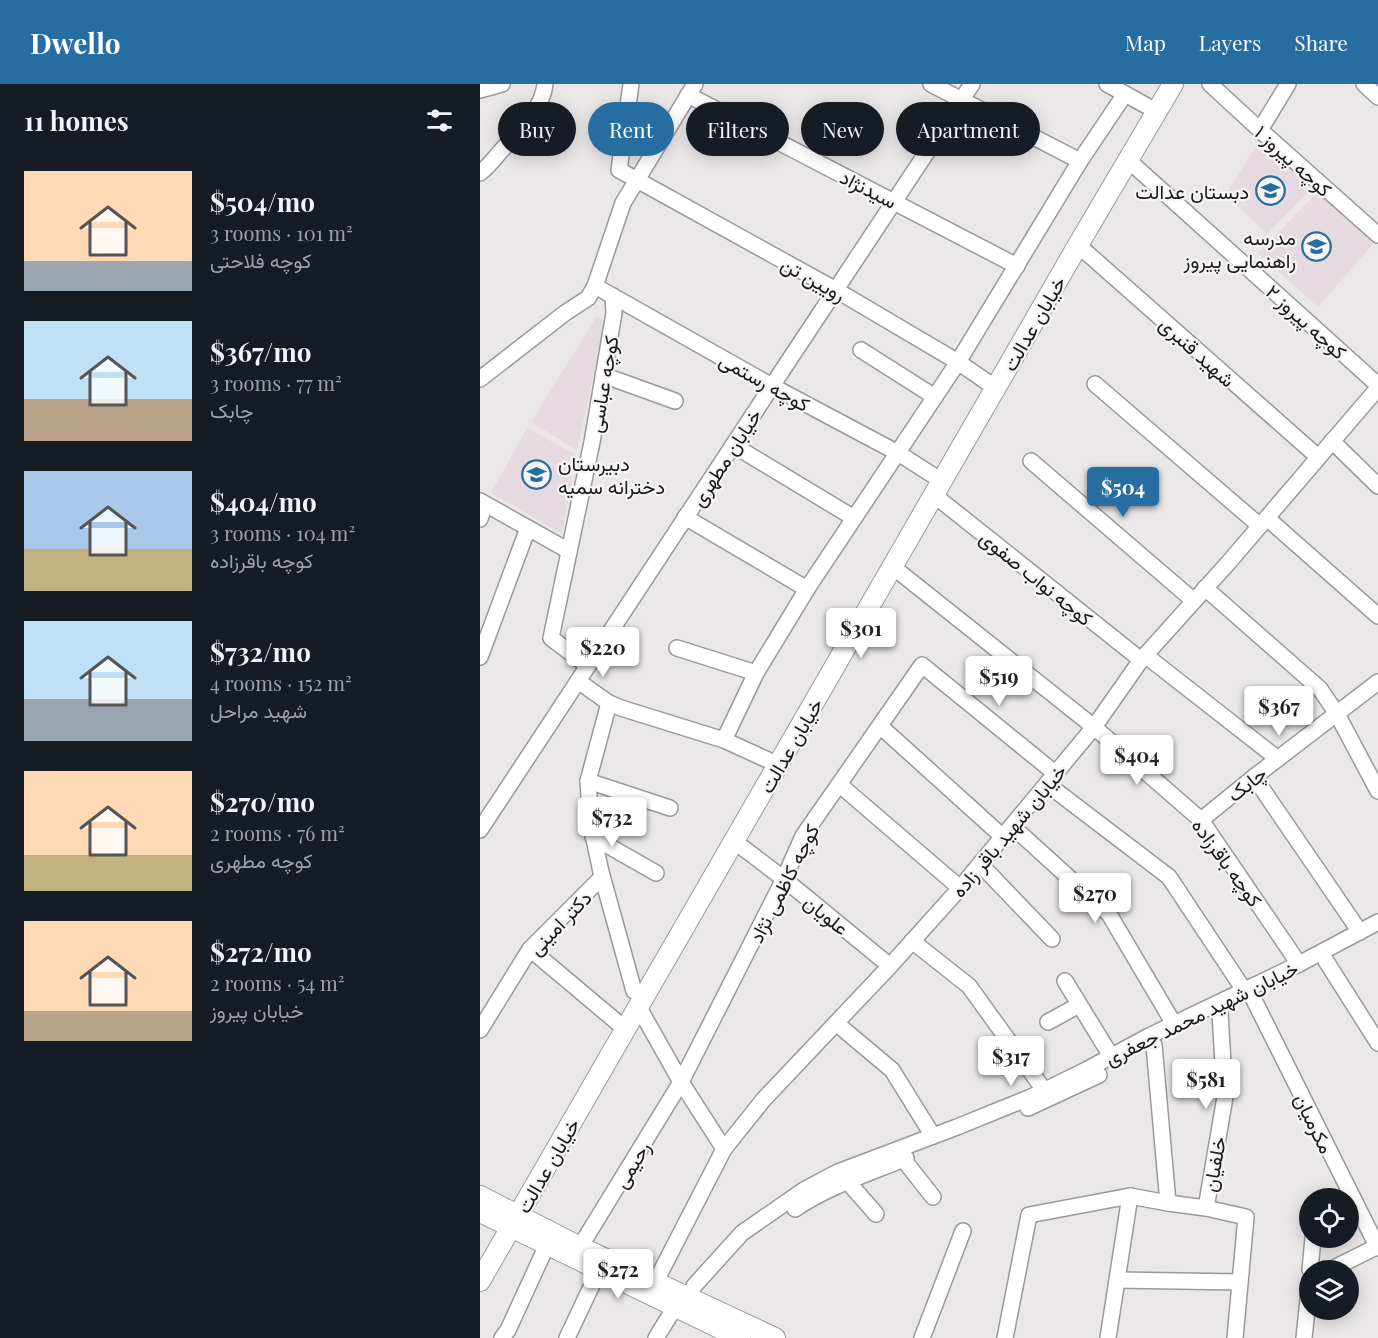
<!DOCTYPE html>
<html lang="en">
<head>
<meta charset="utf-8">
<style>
  body { margin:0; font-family:"Playfair Display",Vazirmatn,serif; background:#242831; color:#f1f3f6; height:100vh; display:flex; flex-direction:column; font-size:22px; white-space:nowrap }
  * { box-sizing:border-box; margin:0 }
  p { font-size:20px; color:#9ea1a6 }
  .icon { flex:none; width:33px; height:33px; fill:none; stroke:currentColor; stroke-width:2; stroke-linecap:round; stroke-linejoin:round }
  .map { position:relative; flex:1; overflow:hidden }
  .panel { display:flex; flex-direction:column; background:#171b24; width:480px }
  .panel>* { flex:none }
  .guide { position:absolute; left:18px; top:18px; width:570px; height:54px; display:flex; gap:12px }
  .fabs { position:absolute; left:819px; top:1104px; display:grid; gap:12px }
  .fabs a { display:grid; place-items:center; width:60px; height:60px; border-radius:50%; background:#171b24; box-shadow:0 3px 15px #0003; font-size:30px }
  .price { position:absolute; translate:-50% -51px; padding:0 14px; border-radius:6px; background:#fff; color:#222; font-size:20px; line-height:39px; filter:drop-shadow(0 2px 3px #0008) }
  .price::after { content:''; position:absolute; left:50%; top:36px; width:18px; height:14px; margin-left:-9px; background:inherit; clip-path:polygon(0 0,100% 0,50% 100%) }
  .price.on { background:#266da1; color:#fff }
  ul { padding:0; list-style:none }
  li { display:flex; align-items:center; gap:18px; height:150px; padding:0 24px }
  li span { display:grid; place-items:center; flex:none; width:168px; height:120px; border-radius:0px; color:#555 }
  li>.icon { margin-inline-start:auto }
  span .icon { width:72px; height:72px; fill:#fffc; stroke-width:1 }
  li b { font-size:26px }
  h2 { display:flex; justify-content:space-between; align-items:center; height:72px; padding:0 24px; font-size:26px }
  .pill { padding:0 21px; border-radius:27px; background:#171b24; box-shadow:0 3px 15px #0003; font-size:21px; line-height:54px }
  .pill.on { background:#266da1; color:#fff }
  header { display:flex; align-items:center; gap:36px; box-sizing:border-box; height:84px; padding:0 30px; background:#266da1; color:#fff }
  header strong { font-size:28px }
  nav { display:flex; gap:33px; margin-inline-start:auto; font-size:21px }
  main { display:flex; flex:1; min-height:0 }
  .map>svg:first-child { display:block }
</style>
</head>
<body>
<header>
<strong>Dwello</strong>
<nav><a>Map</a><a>Layers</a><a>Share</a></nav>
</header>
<main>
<section class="panel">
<h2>11 homes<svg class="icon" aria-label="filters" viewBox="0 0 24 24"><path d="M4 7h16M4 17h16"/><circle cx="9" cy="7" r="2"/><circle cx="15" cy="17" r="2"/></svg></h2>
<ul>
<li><span style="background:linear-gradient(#ffd9b3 75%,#9aa5b1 0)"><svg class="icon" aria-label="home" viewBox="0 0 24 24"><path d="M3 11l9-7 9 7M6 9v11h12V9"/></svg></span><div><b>$504/mo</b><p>3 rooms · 101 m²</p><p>کوچه فلاحتی</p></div></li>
<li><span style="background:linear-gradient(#bfe0f5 65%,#b9a48a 0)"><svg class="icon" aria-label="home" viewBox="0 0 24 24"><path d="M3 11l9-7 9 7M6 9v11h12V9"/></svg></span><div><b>$367/mo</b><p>3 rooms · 77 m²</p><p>چابک</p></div></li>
<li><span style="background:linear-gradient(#a9c7e8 65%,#c2b280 0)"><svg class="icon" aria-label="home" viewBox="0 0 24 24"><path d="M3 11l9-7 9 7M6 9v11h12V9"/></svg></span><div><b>$404/mo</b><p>3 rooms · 104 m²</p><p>کوچه باقرزاده</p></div></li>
<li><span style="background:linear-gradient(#bfe0f5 65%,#9aa5b1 0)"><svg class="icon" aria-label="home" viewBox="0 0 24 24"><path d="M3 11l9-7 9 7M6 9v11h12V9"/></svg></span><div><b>$732/mo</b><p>4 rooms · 152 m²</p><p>شهید مراحل</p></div></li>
<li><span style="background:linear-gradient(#ffd9b3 70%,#c2b280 0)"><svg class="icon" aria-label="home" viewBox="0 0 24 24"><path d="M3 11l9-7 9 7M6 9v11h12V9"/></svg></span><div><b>$270/mo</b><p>2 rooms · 76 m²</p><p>کوچه مطهری</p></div></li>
<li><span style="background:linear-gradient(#ffd9b3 75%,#b9a48a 0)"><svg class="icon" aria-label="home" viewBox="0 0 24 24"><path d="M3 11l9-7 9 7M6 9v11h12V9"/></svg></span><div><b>$272/mo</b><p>2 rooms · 54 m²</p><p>خیابان پیروز</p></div></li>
</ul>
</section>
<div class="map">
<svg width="898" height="1254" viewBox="0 0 898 1254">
  <rect width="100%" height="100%" fill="#eae7e9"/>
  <g fill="#e5dae0">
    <polygon points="782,53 835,101 787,150 746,110"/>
    <polygon points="840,106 895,158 838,223 778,169"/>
    <polygon points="117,232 125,237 97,366 51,338"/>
    <polygon points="47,344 96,371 82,450 11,409"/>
  </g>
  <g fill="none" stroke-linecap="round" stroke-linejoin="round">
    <defs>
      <g id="minor">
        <polyline points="151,0 139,86 356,206 478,278 507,298"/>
        <polyline points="451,0 600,77"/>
        <polyline points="627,0 667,22"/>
        <polyline points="730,0 780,46 898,151"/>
        <polyline points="884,0 898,13"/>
        <polyline points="0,6 22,0"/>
        <polyline points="208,11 537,182"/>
        <polyline points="780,46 808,0"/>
        <polyline points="648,76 898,301"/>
        <path d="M0 89C8 83 14 75 20 68 36 50 63 25 65 0"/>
        <polyline points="598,161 838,373"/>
        <polyline points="115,202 292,302 418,369 454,392"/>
        <polyline points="381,266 455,313"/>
        <polyline points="123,291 195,317"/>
        <polyline points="0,295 85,229 108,214 115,202 143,119 215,0"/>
        <polyline points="615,300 780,442"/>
        <polyline points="852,357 898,402"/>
        <polyline points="253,361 374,434"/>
        <polyline points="551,377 714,517"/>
        <polyline points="454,411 661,576"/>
        <polyline points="0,417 89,467"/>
        <polyline points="205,433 327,505"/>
        <polyline points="787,434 898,532"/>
        <polyline points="0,435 5,420"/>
        <polyline points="413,483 614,643 721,736 819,880"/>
        <polyline points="725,504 840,605 857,630 898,707"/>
        <polyline points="197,564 276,589"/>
        <polyline points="665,571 798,675"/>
        <polyline points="0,573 48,444"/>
        <polyline points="108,582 71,554 112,358 134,229 133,212"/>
        <polyline points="98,597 129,619 141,624 244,656 290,677"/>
        <polyline points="129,619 108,697 111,741 121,788 154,907"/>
        <polyline points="400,642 523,753"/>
        <polyline points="244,656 276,589 327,505 478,278 600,77 645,10"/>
        <polyline points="774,693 880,848"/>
        <polyline points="108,697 190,724"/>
        <polyline points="567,700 689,793 764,906"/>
        <polyline points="360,701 480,804"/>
        <polyline points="721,736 774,693 898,598"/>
        <polyline points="532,742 629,830 694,940"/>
        <polyline points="0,746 292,302 492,0"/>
        <polyline points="113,753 176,789"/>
        <polyline points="254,757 304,795 410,882"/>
        <polyline points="500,780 572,855"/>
        <polyline points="432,857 489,902 564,1006"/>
        <polyline points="50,865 138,939"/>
        <polyline points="846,877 898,959"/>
        <polyline points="585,897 631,972"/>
        <polyline points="773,914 898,1164"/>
        <polyline points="158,922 201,998 244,1065"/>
        <polyline points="568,938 599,921"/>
        <polyline points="356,939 412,986 453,1052"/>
        <polyline points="0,946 50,865 122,793"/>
        <polyline points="674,961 688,1119"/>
        <polyline points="548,1024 619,991"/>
        <polyline points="423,1075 453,1113"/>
        <polyline points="361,1090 396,1130"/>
        <polyline points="726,1124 745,1013 740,929"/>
        <path d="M315 1125C349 1102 388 1090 426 1074"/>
        <polyline points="100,1163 201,998 304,795 323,752 442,581 576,690"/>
        <polyline points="830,1186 833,1154"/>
        <polyline points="850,1186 898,1162"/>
        <polyline points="637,1196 760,1198"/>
        <polyline points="176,1197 244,1065 284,1015 410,882 480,804 614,643 661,576 749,478 898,304"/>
        <polyline points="209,1213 214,1202 262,1149 324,1106 358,1088 477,1043 551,1013 606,986 669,952 819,880 898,838"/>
        <polyline points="22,1254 28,1246 67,1161"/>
        <polyline points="87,1254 119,1186"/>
        <polyline points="176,1254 195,1223"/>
        <polyline points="442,1254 483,1147"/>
        <polyline points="525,1254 549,1131 650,1112 688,1119 726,1124 766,1133 755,1254"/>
        <polyline points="628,1254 650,1112"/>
        <polyline points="824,1254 830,1197"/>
      </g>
      <g id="major">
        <polyline points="0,1112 100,1163 295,1254"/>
        <polyline points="0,1128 260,1254"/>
        <polyline points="0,1197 598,161 693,0"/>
      </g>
    </defs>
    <use href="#minor" stroke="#9b989a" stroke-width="18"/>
    <use href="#major" stroke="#9b989a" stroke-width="22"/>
    <use href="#minor" stroke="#fff" stroke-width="15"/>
    <use href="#major" stroke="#fff" stroke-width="20"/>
  </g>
  <defs>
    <symbol id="school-ring" viewBox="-11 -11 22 22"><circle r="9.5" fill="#f7f4f6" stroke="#266da1" stroke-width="1.5"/><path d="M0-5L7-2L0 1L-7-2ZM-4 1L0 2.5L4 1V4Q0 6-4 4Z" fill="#266da1"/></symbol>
  </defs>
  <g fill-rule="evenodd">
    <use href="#school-ring" x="774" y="90" width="33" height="33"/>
    <use href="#school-ring" x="820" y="146" width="33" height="33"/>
    <use href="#school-ring" x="40" y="374" width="33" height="33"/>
  </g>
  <g text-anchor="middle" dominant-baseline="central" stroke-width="4.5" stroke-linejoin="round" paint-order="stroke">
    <g font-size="20" fill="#1a1919" stroke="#f7f4f6">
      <text transform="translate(814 76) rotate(42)">کوچه پیروز ۱</text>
      <text transform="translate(389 104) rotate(27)">سیدنژاد</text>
      <text transform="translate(334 194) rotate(29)">رویین تن</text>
      <text transform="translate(827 237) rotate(42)">کوچه پیروز ۲</text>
      <text transform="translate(553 239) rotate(-60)">خیابان عدالت</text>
      <text transform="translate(718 267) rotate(42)">شهید قنبری</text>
      <text transform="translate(285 297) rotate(29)">کوچه رستمی</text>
      <text transform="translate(122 300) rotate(-80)">کوچه عباسی</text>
      <text transform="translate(245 373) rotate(-57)">خیابان مطهری</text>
      <text transform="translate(557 493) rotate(39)">کوچه نواب صفوی</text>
      <text transform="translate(310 661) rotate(-60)">خیابان عدالت</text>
      <text transform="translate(766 699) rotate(-38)">چابک</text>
      <text transform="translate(528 746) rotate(-50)">خیابان شهید باقر زاده</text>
      <text transform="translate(748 778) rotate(54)">کوچه باقرزاده</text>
      <text transform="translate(303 799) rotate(-63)">کوچه کاظمی نژاد</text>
      <text transform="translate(347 830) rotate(39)">علویان</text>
      <text transform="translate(79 838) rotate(-46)">دکتر امینی</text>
      <text transform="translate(721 928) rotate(-26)">خیابان شهید محمد جعفری</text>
      <text transform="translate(835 1039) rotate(64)">مکرمیان</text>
      <text transform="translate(151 1080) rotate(-58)">رحیمی</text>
      <text transform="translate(733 1080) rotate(-80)">خلفیان</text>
      <text transform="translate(67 1081) rotate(-60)">خیابان عدالت</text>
    </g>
    <g font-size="20" fill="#1a1919" stroke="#f7f4f6" text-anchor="end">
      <text x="769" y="106">دبستان عدالت</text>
      <text x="816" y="152">مدرسه<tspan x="816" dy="23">راهنمایی پیروز</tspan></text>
      <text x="78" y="378" text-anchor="start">دبیرستان<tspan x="78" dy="23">دخترانه سمیه</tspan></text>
    </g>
  </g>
</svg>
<div class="fabs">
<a><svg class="icon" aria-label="locate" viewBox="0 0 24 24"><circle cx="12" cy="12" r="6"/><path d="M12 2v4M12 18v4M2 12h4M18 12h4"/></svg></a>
<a><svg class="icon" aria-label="layers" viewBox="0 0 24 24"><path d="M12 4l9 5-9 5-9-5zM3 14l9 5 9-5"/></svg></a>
</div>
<b class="price on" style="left:643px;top:434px">$504</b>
<b class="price" style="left:381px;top:575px">$301</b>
<b class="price" style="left:123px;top:594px">$220</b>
<b class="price" style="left:519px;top:623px">$519</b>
<b class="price" style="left:799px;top:653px">$367</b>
<b class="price" style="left:657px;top:702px">$404</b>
<b class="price" style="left:132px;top:764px">$732</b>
<b class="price" style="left:615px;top:840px">$270</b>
<b class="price" style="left:531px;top:1003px">$317</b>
<b class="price" style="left:726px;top:1026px">$581</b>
<b class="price" style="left:138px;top:1216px">$272</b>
<div class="guide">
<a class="pill">Buy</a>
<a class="pill on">Rent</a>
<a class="pill">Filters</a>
<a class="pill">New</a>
<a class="pill">Apartment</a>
</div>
</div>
</main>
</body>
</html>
